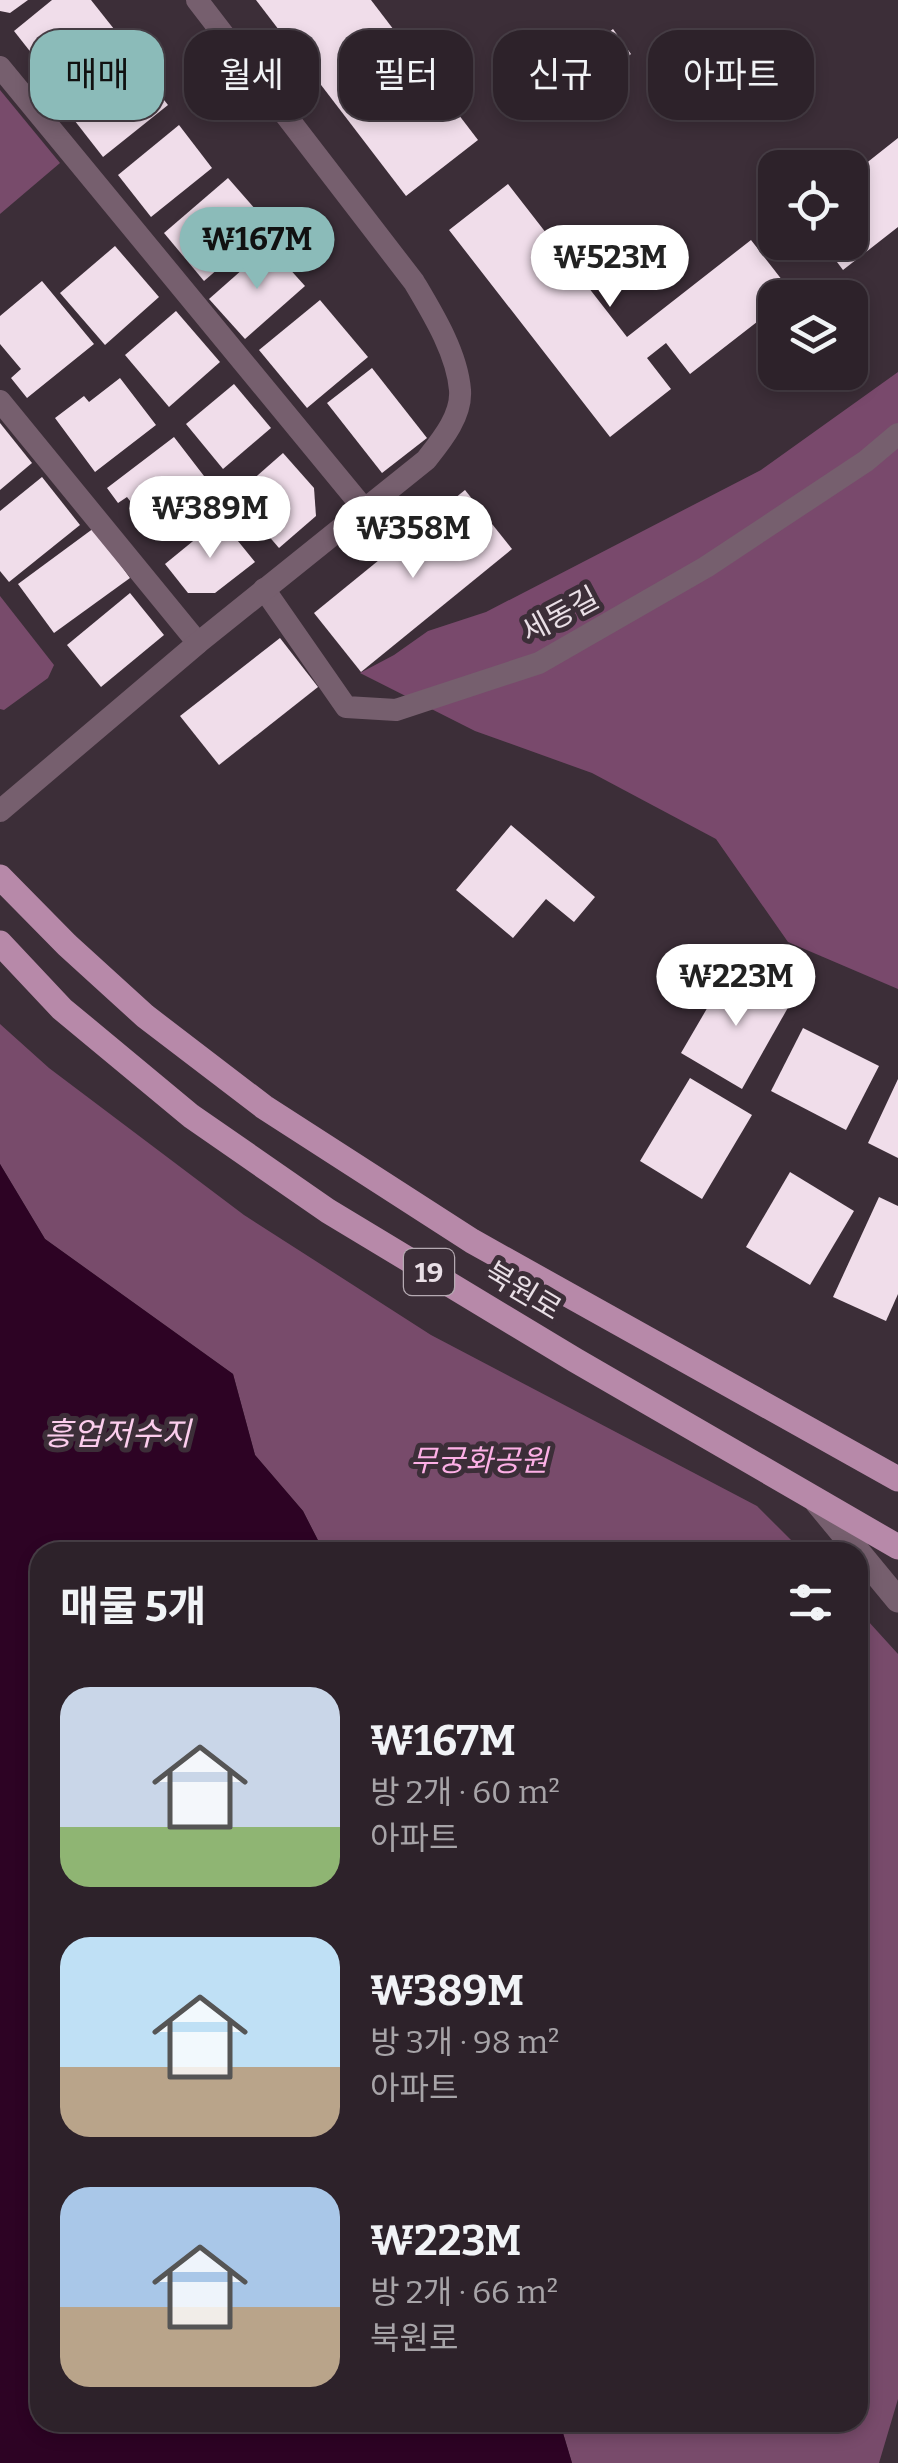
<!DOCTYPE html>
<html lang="ko">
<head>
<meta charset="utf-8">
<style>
  body { margin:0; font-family:Bitter,"Noto Sans KR",serif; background:#392f36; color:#f1f3f6; height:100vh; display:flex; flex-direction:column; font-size:38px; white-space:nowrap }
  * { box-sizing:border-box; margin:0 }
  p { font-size:32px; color:#a7a4a8 }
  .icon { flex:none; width:55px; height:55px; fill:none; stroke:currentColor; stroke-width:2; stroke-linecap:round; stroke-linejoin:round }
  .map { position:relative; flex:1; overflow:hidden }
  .drawer { position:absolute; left:30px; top:1542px; width:838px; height:890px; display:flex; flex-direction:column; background:#2d222a; border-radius:30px; box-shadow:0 5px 15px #0003,0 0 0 2px #483f47 }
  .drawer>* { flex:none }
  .top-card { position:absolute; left:30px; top:30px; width:840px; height:90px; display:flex; gap:20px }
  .tools { position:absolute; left:758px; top:150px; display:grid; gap:20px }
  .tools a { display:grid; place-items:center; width:110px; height:110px; border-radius:20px; background:#2d222a; box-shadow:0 5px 15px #0003,0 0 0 2px #483f47; font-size:50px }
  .price { position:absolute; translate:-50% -85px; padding:0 22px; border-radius:35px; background:#fff; color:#222; font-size:32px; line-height:65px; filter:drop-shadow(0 2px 5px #0008) }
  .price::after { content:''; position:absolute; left:50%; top:60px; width:30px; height:22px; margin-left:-15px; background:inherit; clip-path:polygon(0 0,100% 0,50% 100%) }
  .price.active { background:#8bbbb9; color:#111 }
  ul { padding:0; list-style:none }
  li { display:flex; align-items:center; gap:30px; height:250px; padding:0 30px }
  li span { display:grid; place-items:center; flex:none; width:280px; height:200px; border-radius:30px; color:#555 }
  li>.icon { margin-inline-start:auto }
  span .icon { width:120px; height:120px; fill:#fffc; stroke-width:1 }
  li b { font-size:42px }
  h2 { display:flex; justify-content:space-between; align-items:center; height:120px; padding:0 30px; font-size:42px }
  .chip { padding:0 35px; border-radius:30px; background:#2d222a; box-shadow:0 5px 15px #0003,0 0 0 2px #483f47; font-size:35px; line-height:90px }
  .chip.active { background:#8bbbb9; color:#111 }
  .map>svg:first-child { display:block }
</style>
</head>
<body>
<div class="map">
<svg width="898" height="2463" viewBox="0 0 898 2463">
  <rect width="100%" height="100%" fill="#3c2e38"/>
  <g fill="#784b6b">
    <polygon points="0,90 60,163 0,214"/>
    <polygon points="0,596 54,665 48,678 4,710 0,709"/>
    <polygon points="0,1024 49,1068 244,1215 431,1335 757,1506 803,1552 324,1552 303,1511 255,1455 233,1374 45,1239 0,1164"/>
    <polygon points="858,1610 898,1654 898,2399 879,2463 572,2463 560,2423 858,2422"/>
  </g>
  <polygon fill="#79496c" points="898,372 898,989 788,942 716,839 592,773 475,731 360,673 394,655 428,631 486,612 761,470"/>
  <polygon fill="#2d0324" points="0,1164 45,1239 233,1374 255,1455 303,1511 324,1552 40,1552 40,2422 560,2423 572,2463 0,2463"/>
  <g fill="#f0ddea">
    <polygon points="0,0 28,0 10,13 0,11"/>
    <polygon points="52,0 91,0 114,29 51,78 14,31"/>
    <polygon points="256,0 371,0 478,140 406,196"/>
    <polygon points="613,29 631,54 612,69 593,45"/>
    <polygon points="129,56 168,105 103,157 64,107"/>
    <polygon points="179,125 212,168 151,217 118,175"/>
    <polygon points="898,138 898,227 843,270 822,242 850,242 850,176"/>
    <polygon points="228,178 269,225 204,281 164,233"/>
    <polygon points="508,184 627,337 751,240 793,294 788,298 775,298 775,308 690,374 666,343 647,358 671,389 610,437 449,230"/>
    <polygon points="115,246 159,297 105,345 60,293"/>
    <polygon points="269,246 305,286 245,339 209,299"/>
    <polygon points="42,281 94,344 27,398 11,378 21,369 0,344 0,316"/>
    <polygon points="320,300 368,357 307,408 259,350"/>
    <polygon points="176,311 220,362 169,407 125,355"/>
    <polygon points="372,368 427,438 382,473 327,403"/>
    <polygon points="120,378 156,425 95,472 55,418 84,396 89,402"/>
    <polygon points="234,384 271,428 223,469 186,424"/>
    <polygon points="0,423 32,463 0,490"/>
    <polygon points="174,437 214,489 155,534 127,497 118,503 107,488"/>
    <polygon points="283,453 314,488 316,516 279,548 234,496"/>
    <polygon points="42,477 80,525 9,582 0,571 0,511"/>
    <polygon points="465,490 512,549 361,672 314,613"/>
    <polygon points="220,519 255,562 215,593 188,593 165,564"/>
    <polygon points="94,528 130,578 54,633 18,584"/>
    <polygon points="130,593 164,635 101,687 67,645"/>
    <polygon points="280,638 318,687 219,765 180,716"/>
    <polygon points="511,825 595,897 574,922 546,899 513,938 456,890"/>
    <polygon points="730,969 790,1004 742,1089 681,1053"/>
    <polygon points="803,1028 879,1066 846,1130 771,1091"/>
    <polygon points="690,1078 752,1115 702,1199 640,1161"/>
    <polygon points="898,1079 898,1158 868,1143"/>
    <polygon points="790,1172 854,1211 810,1285 746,1247"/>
    <polygon points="879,1197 898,1206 898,1294 886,1321 833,1297"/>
  </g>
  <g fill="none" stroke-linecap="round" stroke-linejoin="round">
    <g stroke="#765f6e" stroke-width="22">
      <polyline points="0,67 365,510"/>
      <polyline points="0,401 198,643"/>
      <polyline points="264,589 346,707 396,710 539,663 706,567 866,461 898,434"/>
      <path d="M0 811 198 643 426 460C441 441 462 416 460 390 457 353 433 314 414 282L197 0"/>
    </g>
    <polyline stroke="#765f6e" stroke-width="25" points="817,1502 898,1600"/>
    <g stroke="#b789a9" stroke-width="25">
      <polyline points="0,877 67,945 145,1016 264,1107 472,1241 898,1479"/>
      <polyline points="0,943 62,1009 191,1116 328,1211 575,1360 898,1547"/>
    </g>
  </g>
  <g text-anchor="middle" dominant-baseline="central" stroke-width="10" stroke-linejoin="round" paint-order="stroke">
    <rect fill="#3c2e38" stroke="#b5aab2" stroke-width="2.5" x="404" y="1249" width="50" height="46" rx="8"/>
    <g font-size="28" font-weight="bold" fill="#e9dfe6">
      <text x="429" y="1272">19</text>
    </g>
    <g font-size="30" fill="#e9dfe6" stroke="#3c2e38">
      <text transform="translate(560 615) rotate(-28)">세동길</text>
      <text transform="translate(523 1291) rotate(31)">북원로</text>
    </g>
    <g font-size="30" font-style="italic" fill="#fdb0e6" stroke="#3c2e38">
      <text x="479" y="1461">무궁화공원</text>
    </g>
    <g font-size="32" font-style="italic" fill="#fccded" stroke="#3c2e38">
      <text x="117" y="1434">흥업저수지</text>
    </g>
  </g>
</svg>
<div class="tools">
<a><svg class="icon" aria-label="locate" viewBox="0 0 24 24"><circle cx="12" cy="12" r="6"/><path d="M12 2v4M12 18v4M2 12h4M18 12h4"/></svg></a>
<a><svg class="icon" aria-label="layers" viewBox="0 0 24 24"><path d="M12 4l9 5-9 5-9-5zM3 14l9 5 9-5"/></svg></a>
</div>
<b class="price active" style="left:257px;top:292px">₩167M</b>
<b class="price" style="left:610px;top:310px">₩523M</b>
<b class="price" style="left:210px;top:561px">₩389M</b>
<b class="price" style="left:413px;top:581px">₩358M</b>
<b class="price" style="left:736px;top:1029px">₩223M</b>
<div class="top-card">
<a class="chip active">매매</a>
<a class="chip">월세</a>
<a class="chip">필터</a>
<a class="chip">신규</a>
<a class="chip">아파트</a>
</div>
<section class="drawer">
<h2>매물 5개<svg class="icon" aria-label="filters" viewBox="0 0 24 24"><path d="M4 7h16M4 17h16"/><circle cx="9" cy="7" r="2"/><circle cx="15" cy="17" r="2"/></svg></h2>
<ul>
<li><span style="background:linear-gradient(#c9d6e8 70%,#8fb573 0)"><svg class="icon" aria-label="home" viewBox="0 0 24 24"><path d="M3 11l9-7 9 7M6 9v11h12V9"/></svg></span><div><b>₩167M</b><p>방 2개 · 60 m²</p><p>아파트</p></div></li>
<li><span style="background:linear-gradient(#bfe0f5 65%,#b9a48a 0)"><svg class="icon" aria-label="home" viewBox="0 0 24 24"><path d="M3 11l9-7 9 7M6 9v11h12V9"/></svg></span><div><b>₩389M</b><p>방 3개 · 98 m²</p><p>아파트</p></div></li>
<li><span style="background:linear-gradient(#a9c7e8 60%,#b9a48a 0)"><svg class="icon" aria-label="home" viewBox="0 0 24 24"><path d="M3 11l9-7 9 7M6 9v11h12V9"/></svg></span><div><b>₩223M</b><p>방 2개 · 66 m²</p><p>북원로</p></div></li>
</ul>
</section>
</div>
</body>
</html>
